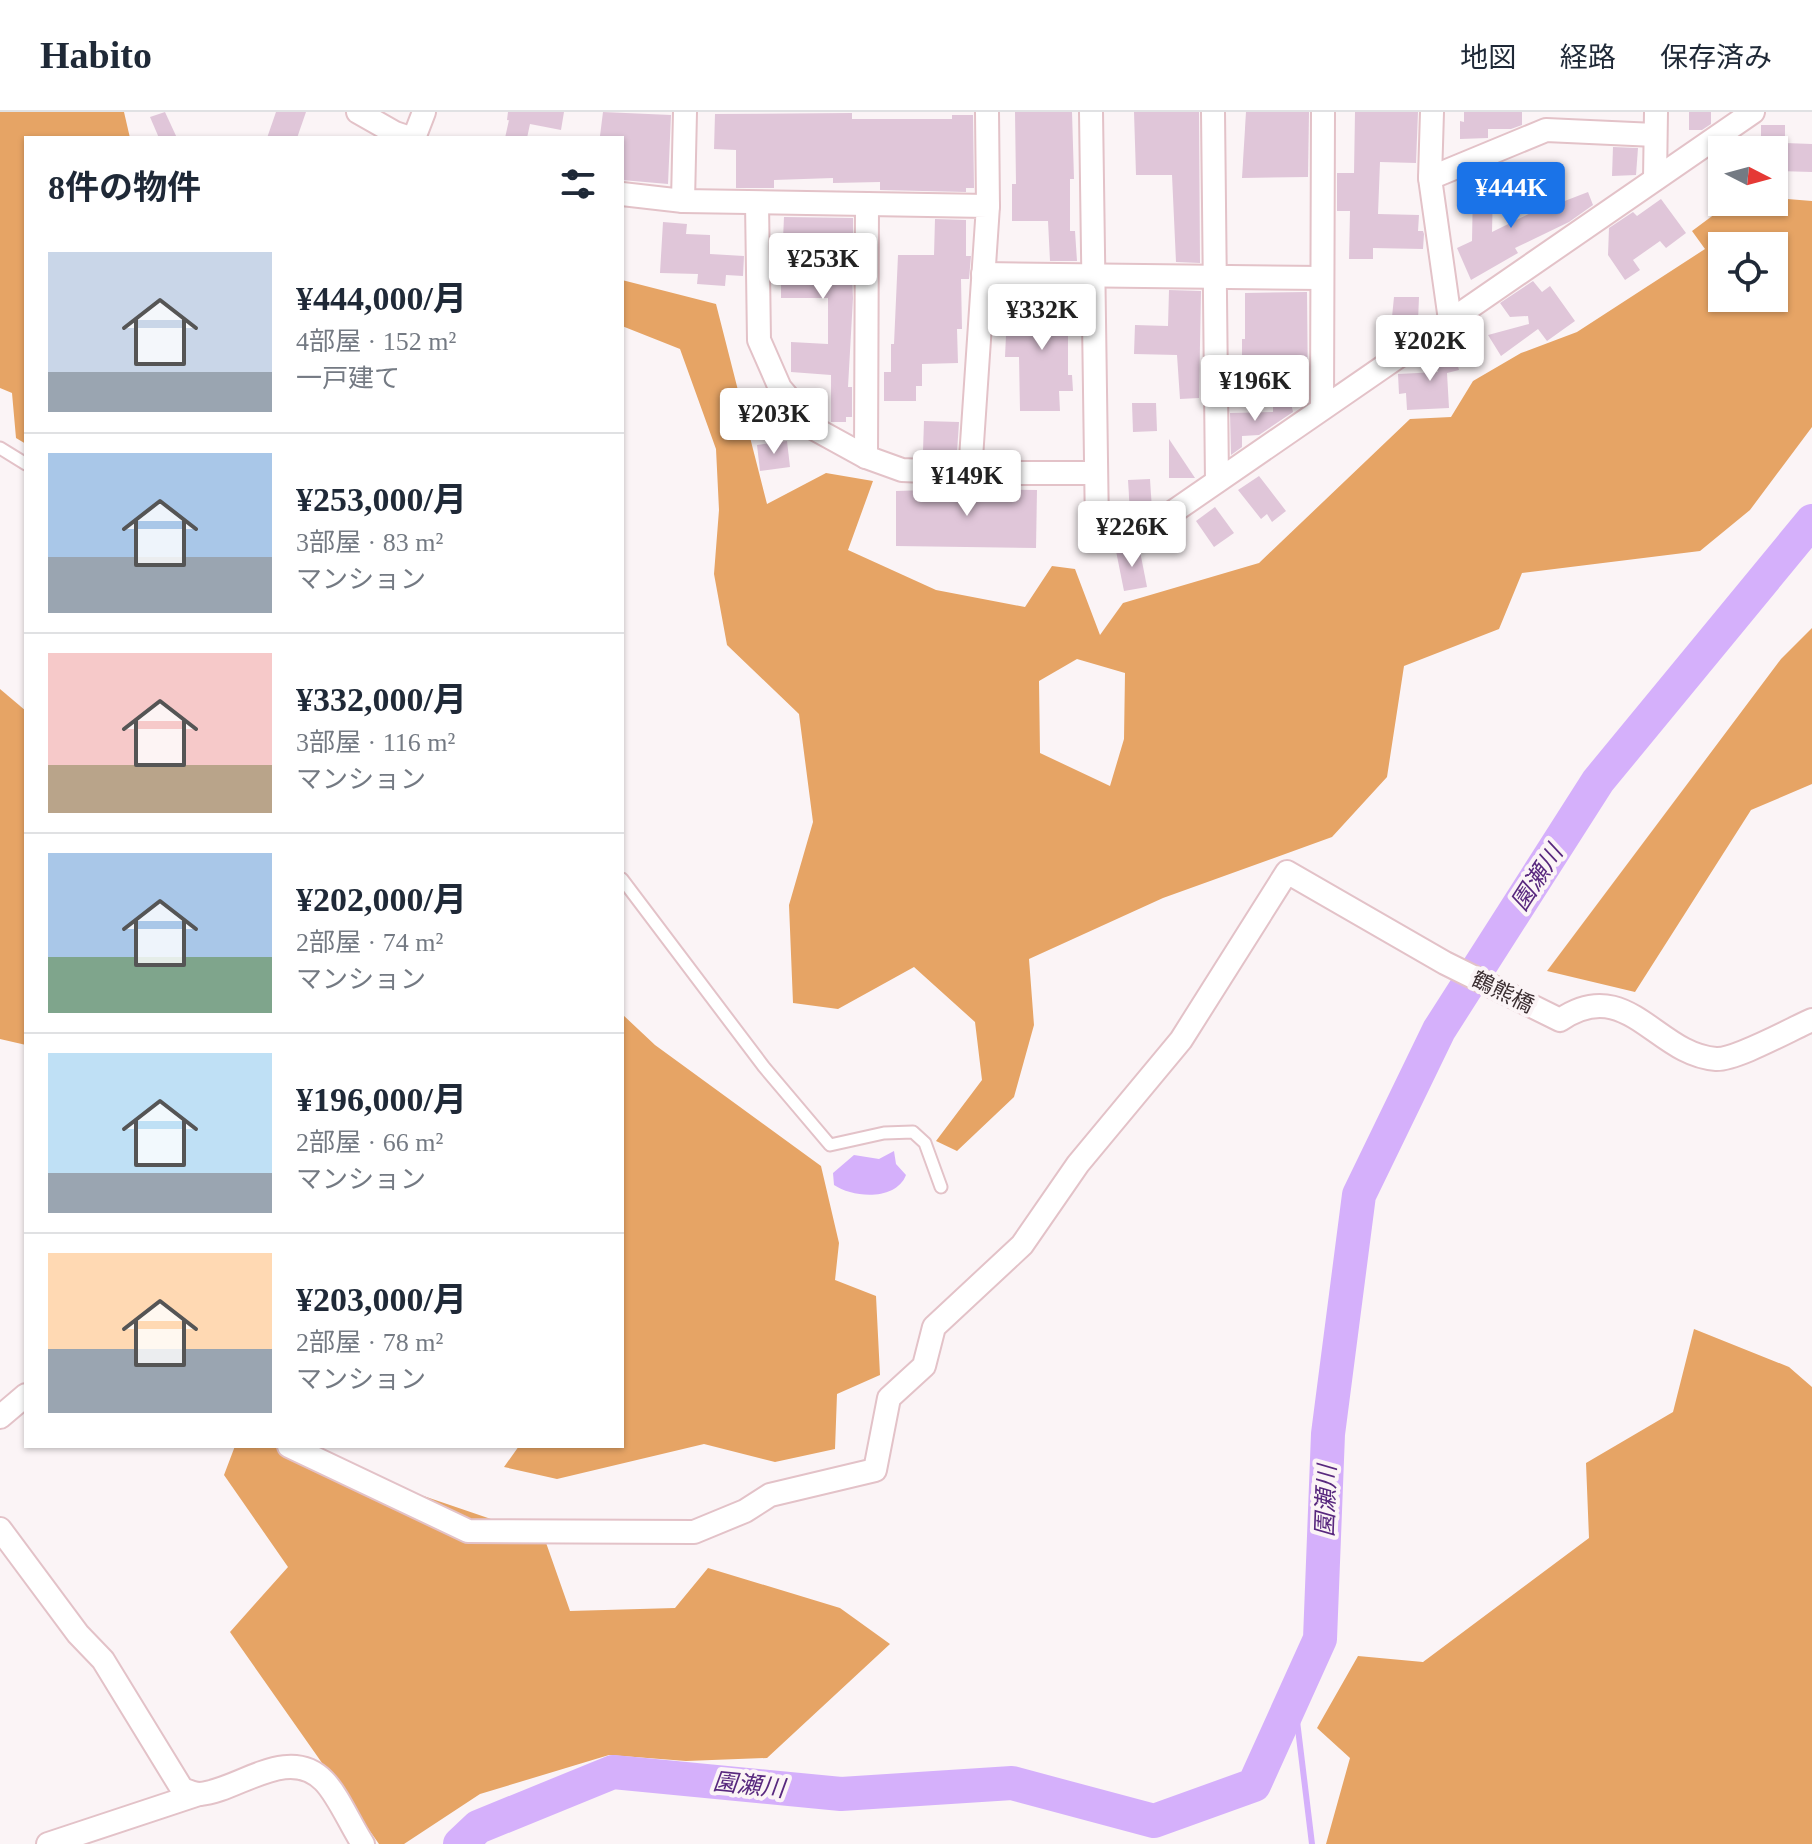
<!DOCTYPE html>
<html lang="ja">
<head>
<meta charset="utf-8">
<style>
  body { margin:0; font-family:"Times New Roman","Noto Sans JP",serif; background:#f6f6f7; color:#1f2937; height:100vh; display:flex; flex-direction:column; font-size:30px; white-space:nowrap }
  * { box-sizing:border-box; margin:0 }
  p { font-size:26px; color:#747a83 }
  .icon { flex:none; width:44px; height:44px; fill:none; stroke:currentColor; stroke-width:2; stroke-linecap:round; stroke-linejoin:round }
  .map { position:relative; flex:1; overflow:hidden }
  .sheet { position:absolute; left:24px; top:24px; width:600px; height:1312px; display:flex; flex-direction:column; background:#fff; border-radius:0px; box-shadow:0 2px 6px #0004 }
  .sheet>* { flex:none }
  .needle { width:52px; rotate:96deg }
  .controls { position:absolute; left:1708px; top:24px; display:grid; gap:16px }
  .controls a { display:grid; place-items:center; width:80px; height:80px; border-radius:0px; background:#fff; box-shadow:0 2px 6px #0004; font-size:40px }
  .price { position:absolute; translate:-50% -68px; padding:0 18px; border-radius:8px; background:#fff; color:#222; font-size:26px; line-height:52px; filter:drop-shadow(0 2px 4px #0008) }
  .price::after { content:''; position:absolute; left:50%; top:48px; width:24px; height:18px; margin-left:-12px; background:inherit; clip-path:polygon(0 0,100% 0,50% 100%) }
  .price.selected { background:#1a73e8; color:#fff }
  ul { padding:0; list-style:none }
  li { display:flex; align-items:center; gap:24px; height:200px; padding:0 24px }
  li+li { border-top:2px solid #e0e1e3 }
  li span { display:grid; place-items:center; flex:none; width:224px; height:160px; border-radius:0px; color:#555 }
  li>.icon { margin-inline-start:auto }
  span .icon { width:96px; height:96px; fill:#fffc; stroke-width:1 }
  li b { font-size:34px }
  h2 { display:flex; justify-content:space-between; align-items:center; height:96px; padding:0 24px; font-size:34px }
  header { display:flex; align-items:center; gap:48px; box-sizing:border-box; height:112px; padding:0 40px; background:#fff; border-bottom:2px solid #e0e1e3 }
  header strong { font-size:38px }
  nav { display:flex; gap:44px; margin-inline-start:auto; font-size:28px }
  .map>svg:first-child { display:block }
</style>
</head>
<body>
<header>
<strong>Habito</strong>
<nav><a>地図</a><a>経路</a><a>保存済み</a></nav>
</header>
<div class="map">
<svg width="1812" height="1732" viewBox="0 0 1812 1732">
  <rect width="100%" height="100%" fill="#fbf4f6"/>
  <g fill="#e6a465" fill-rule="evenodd">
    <polygon points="0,0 124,0 130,26 26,26 26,332 16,326 12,281 0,276"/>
    <path d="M1774 86 1812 89V315L1750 398 1700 439 1522 461 1499 517 1404 554 1387 665 1332 725 1163 786 1029 847 1034 913 1014 985 957 1039 936 1029 982 968 975 910 914 855 838 897 793 891 789 793 813 710 799 602 727 533 714 462 719 398 716 337 680 237 622 214V168L716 192 767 392 826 361 873 369 848 438 936 478 1025 495 1052 454 1075 457 1100 523 1123 491 1259 451 1410 307 1451 305 1473 269 1521 241 1577 220 1705 137 1692 119 1731 90H1774ZM1722 134H1774V186H1722ZM1077 547 1125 561 1124 627 1110 674 1040 641 1039 569Z"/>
    <polygon points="1812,516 1812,672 1751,698 1635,880 1547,859 1781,547"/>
    <polygon points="0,577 26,599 26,933 0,927"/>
    <polygon points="622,902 655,933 821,1054 839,1131 835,1168 876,1184 880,1263 837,1282 835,1337 775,1350 704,1332 557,1367 504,1355 519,1334 622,1334"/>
    <polygon points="1694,1217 1789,1255 1812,1275 1812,1732 1326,1732 1350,1646 1317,1616 1358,1544 1423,1550 1589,1426 1586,1351 1673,1300"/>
    <polygon points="235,1334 277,1334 544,1425 570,1499 675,1496 708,1456 840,1496 890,1532 767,1646 686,1649 609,1643 480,1682 404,1732 379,1732 230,1520 288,1455 224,1363"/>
  </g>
  <path fill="#d5b0fb" d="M894 1039 896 1052 906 1063C896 1089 853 1086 834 1073L833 1061 854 1043 879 1047Z"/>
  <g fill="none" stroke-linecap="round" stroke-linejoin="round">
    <polyline stroke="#d5b0fb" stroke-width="6" points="1294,1584 1312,1732"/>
    <polyline stroke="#d5b0fb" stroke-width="34" points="460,1732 478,1715 613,1660 841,1682 1012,1671 1154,1709 1254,1673 1320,1527 1328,1322 1359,1083 1439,918 1598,669 1812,409"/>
  </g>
  <g fill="#e0c6d9">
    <polygon points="165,0 177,26 159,26 150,5"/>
    <polygon points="276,0 306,0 297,26 267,26"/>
    <polygon points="508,0 564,0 561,18 530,12 527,26 505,26 509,8 515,9 507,8"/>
    <polygon points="603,0 671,3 668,72 622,68 622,26 600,24"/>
    <polygon points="1015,0 1072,0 1074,67 1070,67 1070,119 1075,119 1077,149 1050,149 1048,109 1012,109 1012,72 1016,72"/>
    <polygon points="1134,0 1199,0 1200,151 1176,150 1172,63 1136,63"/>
    <polygon points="1246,0 1309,0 1308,65 1242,66"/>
    <polygon points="1355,0 1418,0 1416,51 1380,50 1378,102 1419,103 1418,119 1423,119 1424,122 1423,137 1373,136 1373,147 1349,147 1350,99 1337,99 1337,61 1354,61"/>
    <polygon points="1464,0 1522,0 1522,13 1511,17 1488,17 1488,26 1460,27 1460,9 1464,10"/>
    <polygon points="1689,0 1711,0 1711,12 1702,18 1689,18"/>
    <polygon points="852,1 852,7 952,7 952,3 973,3 974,76 966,76 966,80 880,78 880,70 833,71 833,66 774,68 774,76 736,76 736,38 714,37 715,2"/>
    <polygon points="1761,13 1785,13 1785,31 1812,32 1812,60 1774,59 1774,38 1761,38"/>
    <polygon points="1613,35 1638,36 1636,63 1612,64"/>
    <polygon points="1473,75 1493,76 1492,120 1543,95 1544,97 1588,80 1593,93 1569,110 1515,136 1518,141 1471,168 1457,136 1472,129"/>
    <polygon points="1661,87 1686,121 1666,136 1660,129 1633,148 1640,158 1625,168 1608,143 1609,116 1633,100 1637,104"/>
    <polygon points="784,105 853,106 853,123 846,124 846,130 842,130 843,164 852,164 853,186 848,275 852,275 852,305 846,305 846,310 831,310 831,263 791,260 791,230 828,232 828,186 781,186 781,169 787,169 788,127 783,127"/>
    <polygon points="935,107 966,108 966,144 971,144 969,167 961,167 962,217 957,217 958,251 922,252 922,274 916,274 916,289 884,289 884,260 891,260 891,232 894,232 898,143 934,143"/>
    <polygon points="663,110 687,112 686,122 710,123 710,142 744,144 743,164 726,163 725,174 697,172 698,162 660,161"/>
    <polygon points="1533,169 1542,180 1550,174 1575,209 1547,229 1538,217 1501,244 1488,223 1529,212 1528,204 1510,205 1500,191"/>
    <polygon points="1042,177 1068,177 1068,263 1072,263 1073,279 1059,279 1060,299 1020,299 1019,245 1005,245 1007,201 1042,203"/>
    <polygon points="1169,178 1201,179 1199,286 1180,287 1177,243 1134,242 1135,213 1168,214"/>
    <polygon points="1307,180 1308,283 1286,283 1287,248 1242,249 1242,227 1245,227 1245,181"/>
    <polygon points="1394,185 1419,185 1418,209 1415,209 1415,216 1401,225 1390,225"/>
    <polygon points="1452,232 1459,258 1447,261 1449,296 1407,298 1406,281 1399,282 1398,262 1438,260 1433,238"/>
    <polygon points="1132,291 1156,291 1157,319 1133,320"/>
    <polygon points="1291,291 1293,300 1259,323 1242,324 1242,335 1231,343 1230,301 1273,300 1273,292"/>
    <polygon points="924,309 959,310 957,341 923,339"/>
    <polygon points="1169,327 1195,366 1169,366"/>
    <polygon points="787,329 790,355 760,359 757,333"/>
    <polygon points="1259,364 1286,399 1272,410 1267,402 1261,407 1238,378"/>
    <polygon points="1150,367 1152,398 1130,401 1128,368"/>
    <polygon points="962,377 1037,378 1036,436 896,434 896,379"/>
    <polygon points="1215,395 1234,421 1214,435 1196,409"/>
    <polygon points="1139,434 1147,475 1124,479 1116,439"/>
  </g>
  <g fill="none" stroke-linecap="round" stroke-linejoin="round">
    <defs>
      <g id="service">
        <polyline points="0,336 26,352"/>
        <polyline points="622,767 764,955 830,1033 884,1021 913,1020 925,1031 941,1075"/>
      </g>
      <g id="minor">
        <polyline points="358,0 395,21 410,26"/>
        <polyline points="685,0 683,89 988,94 970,361 1096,361"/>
        <polyline points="987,0 988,94"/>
        <polyline points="1091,0 1097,417 1154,413 1753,0"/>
        <polyline points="1213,0 1217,369"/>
        <polyline points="414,26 424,0"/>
        <polyline points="1430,66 1432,0"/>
        <polyline points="1655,67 1656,0"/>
        <polyline points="622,82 683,89"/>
        <polyline points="757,91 759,228 780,276 815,317 866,345 902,358 970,361"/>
        <polyline points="983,162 1322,166"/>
        <polyline points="1450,208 1430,66 1546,18 1655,23"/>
        <polyline points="1322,296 1323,0"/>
        <polyline points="866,345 867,92"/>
        <polyline points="0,1305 26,1283"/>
        <path d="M289 1334 468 1419 694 1420 745 1399 770 1383 875 1358 889 1286 924 1254 934 1215 1022 1133 1078 1052 1181 928 1287 760 1445 851 1560 908C1627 862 1656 943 1716 947 1736 948 1791 917 1812 908"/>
        <path d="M0 1417 78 1522 103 1548 182 1677C187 1679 195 1682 200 1682 238 1679 288 1632 324 1669 338 1683 351 1714 363 1732"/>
        <polyline points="48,1732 199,1682"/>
      </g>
    </defs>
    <use href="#service" stroke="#e3c2c8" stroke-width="15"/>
    <use href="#minor" stroke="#e3c2c8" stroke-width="26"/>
    <use href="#service" stroke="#fff" stroke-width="11"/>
    <use href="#minor" stroke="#fff" stroke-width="22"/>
  </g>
  <g text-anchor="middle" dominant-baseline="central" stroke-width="8" stroke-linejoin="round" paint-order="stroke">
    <g font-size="22" fill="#3c2f32" stroke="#fbf4f6">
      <text transform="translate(1503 880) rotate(26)">鶴熊橋</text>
    </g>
    <g font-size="24" font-style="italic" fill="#58287e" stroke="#fbf4f6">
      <text transform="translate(1537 766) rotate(-57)">園瀬川</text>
      <text transform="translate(1326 1389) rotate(-88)">園瀬川</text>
      <text transform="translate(749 1673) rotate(6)">園瀬川</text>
    </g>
  </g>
</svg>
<div class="controls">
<a><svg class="needle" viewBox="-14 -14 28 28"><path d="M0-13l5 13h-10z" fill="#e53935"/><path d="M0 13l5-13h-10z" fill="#747a83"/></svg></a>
<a><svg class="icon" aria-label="locate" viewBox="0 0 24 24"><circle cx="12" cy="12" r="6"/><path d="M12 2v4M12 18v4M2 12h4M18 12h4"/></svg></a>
</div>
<b class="price selected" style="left:1511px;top:118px">¥444K</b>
<b class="price" style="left:823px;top:189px">¥253K</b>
<b class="price" style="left:1042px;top:240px">¥332K</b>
<b class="price" style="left:1430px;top:271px">¥202K</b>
<b class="price" style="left:1255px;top:311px">¥196K</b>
<b class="price" style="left:774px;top:344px">¥203K</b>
<b class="price" style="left:967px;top:406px">¥149K</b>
<b class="price" style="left:1132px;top:457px">¥226K</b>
<section class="sheet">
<h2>8件の物件<svg class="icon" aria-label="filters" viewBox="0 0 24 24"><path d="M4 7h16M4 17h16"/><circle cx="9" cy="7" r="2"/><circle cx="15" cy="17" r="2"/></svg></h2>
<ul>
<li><span style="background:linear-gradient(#c9d6e8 75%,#9aa5b1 0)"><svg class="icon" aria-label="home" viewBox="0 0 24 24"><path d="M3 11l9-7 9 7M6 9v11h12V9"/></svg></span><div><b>¥444,000/月</b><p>4部屋 · 152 m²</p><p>一戸建て</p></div></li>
<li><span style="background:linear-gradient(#a9c7e8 65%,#9aa5b1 0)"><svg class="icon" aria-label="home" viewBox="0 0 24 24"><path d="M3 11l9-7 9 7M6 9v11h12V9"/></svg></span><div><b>¥253,000/月</b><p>3部屋 · 83 m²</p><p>マンション</p></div></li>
<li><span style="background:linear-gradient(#f6c9c9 70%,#b9a48a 0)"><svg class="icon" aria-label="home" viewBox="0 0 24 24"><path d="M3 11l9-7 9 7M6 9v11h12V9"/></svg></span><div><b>¥332,000/月</b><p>3部屋 · 116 m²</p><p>マンション</p></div></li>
<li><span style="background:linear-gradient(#a9c7e8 65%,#7fa58c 0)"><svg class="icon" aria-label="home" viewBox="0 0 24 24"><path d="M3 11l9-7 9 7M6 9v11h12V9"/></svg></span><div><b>¥202,000/月</b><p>2部屋 · 74 m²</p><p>マンション</p></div></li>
<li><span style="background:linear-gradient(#bfe0f5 75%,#9aa5b1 0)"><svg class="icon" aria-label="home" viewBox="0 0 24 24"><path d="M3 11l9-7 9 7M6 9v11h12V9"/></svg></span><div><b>¥196,000/月</b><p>2部屋 · 66 m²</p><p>マンション</p></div></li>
<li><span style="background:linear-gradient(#ffd9b3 60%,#9aa5b1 0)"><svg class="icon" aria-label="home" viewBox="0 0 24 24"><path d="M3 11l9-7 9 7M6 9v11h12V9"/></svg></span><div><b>¥203,000/月</b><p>2部屋 · 78 m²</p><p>マンション</p></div></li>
</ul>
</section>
</div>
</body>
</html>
